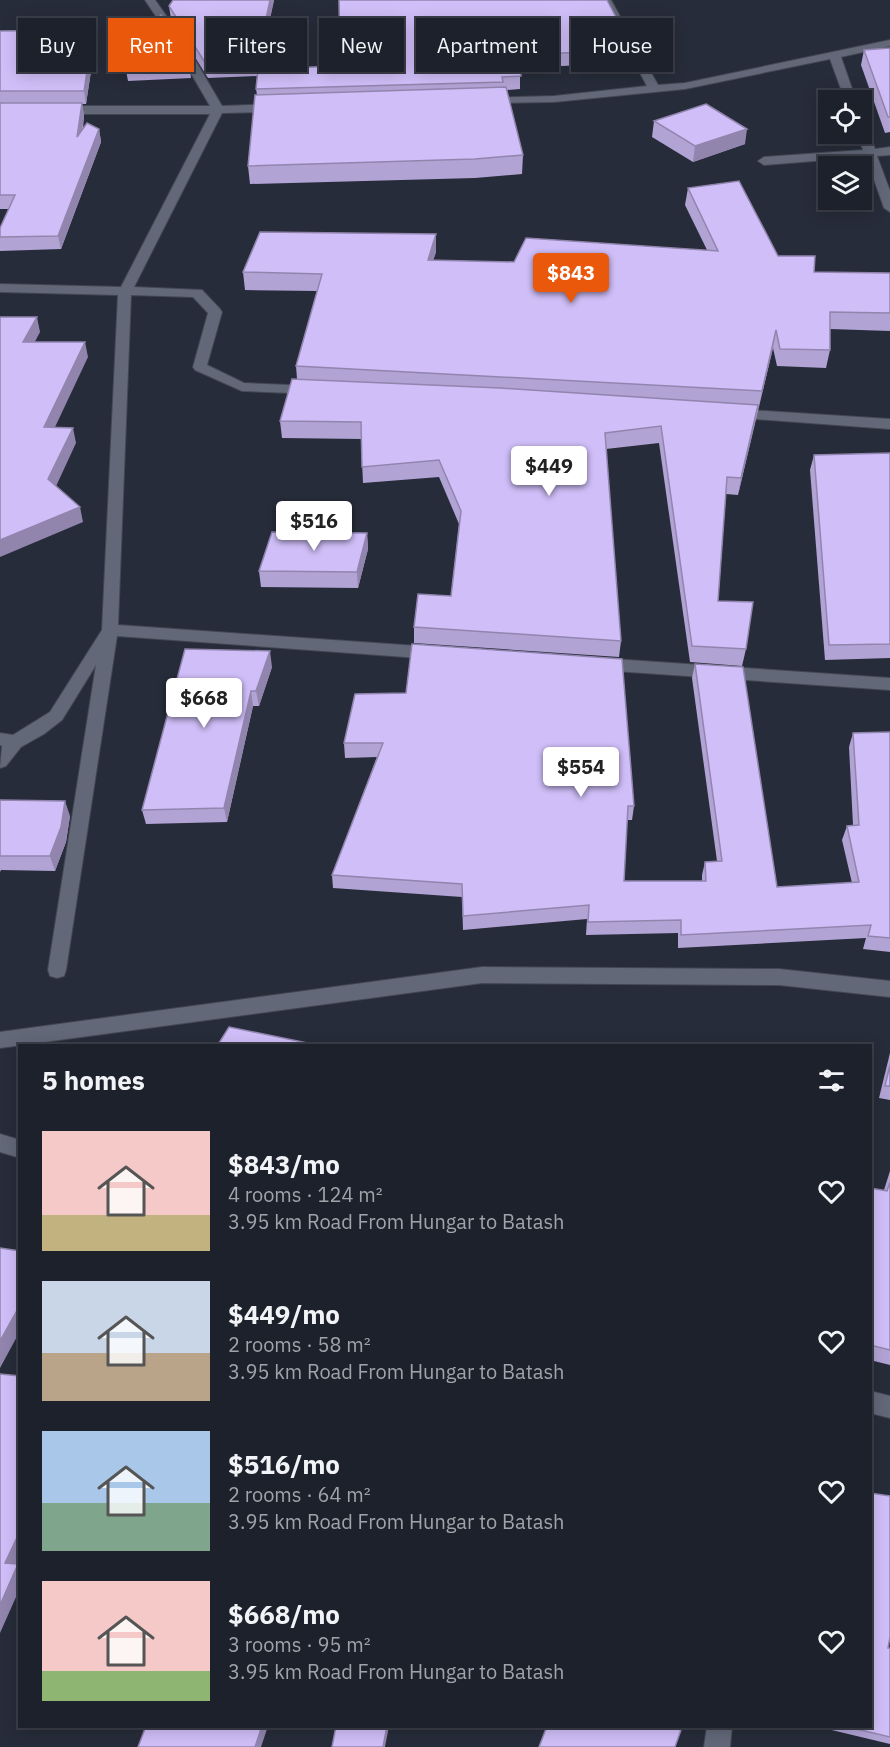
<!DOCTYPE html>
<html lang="en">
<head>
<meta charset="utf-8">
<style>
  body { margin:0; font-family:"IBM Plex Sans",sans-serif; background:#252934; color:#f1f3f6; height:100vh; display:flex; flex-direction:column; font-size:22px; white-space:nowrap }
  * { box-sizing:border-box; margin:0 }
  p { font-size:20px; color:#a0a3a9 }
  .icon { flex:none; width:33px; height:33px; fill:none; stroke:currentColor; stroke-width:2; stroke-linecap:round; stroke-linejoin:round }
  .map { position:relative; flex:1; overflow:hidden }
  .sheet { position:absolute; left:18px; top:1044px; width:854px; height:684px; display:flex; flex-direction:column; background:#1d212c; border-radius:0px; box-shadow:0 3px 15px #0003,0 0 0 2px #3b3e48 }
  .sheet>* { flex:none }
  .banner { position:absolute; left:18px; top:18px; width:855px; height:54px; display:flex; gap:12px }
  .controls { position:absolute; left:818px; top:90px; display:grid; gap:12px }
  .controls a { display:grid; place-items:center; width:54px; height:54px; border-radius:0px; background:#1d212c; box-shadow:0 3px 15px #0003,0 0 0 2px #3b3e48; font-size:30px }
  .price { position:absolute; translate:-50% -51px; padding:0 14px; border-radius:6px; background:#fff; color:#222; font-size:20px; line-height:39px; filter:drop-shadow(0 2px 3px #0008) }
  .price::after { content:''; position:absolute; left:50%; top:36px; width:18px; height:14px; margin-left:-9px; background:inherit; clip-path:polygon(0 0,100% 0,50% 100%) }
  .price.selected { background:#ea580c; color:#fff }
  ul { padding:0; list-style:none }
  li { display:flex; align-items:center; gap:18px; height:150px; padding:0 24px }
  li span { display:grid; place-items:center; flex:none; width:168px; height:120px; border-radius:0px; color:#555 }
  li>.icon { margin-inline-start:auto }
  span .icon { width:72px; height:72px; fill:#fffc; stroke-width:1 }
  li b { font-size:26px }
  h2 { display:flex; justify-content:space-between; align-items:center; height:72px; padding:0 24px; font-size:26px }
  .tag { padding:0 21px; border-radius:0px; background:#1d212c; box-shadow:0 3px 15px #0003,0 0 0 2px #3b3e48; font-size:21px; line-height:54px }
  .tag.selected { background:#ea580c; color:#fff }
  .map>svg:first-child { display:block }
</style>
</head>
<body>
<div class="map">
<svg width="890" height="1747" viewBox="0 0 890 1747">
  <rect width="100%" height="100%" fill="#272c3a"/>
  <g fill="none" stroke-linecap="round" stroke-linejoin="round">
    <defs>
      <g id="minor">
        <polygon points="145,0 155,0 183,39 222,106 276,104 282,108 276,112 222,113 134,287 202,290 220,309 222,312 207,365 244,383 313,386 320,390 313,394 242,391 195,370 193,367 208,313 193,297 131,295 118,625 433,647 441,653 433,659 117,636 66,970 64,976 57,978 50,976 48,970 96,665 62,720 44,734 21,747 6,766 0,768 2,746 0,745 0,733 13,735 50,712 102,630 118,295 0,292 0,284 121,287 210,114 58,114 52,110 58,106 210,106 171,39"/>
        <polygon points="601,0 611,0 658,85 685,83 890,40 890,46 841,57 856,100 845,100 830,59 685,89 554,102 482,103 480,101 486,98 554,96 647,86"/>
        <polygon points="861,123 867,127 875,149 890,147 890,155 877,156 890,191 890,212 884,208 866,157 764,165 758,161 764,157 863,150 857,134 861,134"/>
        <polygon points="733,409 890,419 890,429 728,417 726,414"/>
        <polygon points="599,658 890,678 890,690 599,670 591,664"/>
        <polygon points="482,967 779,969 890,981 890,997 779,985 482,983 0,1048 0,1032"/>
        <polygon points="0,1134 20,1140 20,1158 0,1152"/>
        <polygon points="870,1391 890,1396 890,1418 870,1413"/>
        <polygon points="707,1726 732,1726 730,1747 704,1747"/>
      </g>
    </defs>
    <use href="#minor" stroke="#434753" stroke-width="2"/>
    <use href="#minor" fill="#626878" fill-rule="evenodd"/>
  </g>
  <g fill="#b2a3d5">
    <polygon points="274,0 259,69 340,66 607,0 634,66 586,71 583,65 520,68 520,89 507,90 523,155 522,174 475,178 250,184 248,166 257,95 256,89 258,76 208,78 171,19 169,6"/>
    <polygon points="0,31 76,43 75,46 93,58 86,104 82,104 84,116 83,128 99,129 101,142 61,249 0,251 0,228 9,209 0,209"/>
    <polygon points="890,48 890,132 885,133 861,65 864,50"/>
    <polygon points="189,63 191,78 128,81 125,65"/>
    <polygon points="654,121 745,144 693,162 652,137"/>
    <polygon points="688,188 778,256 814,272 890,273 890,331 830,329 830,350 826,368 777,366 773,348 738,495 726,494 718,601 746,649 742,666 690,662 659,443 606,449 621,641 619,657 414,643 414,627 451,596 459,524 439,477 363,483 361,439 282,438 280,421 297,379 296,366 317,291 245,290 243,272 436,252 433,260 514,262 707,250 685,205"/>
    <polygon points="890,453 890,658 825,660 810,470 814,455"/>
    <polygon points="367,533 368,549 358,588 261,587 259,571"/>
    <polygon points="695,664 777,887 852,883 842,840 847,826 853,825 849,747 853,733 890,732 890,952 863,949 866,938 678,948 678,933 586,935 587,919 463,930 462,897 333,888 332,875 377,757 345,758 344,743 355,694 634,806 632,820 627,820 624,881 702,881 702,875 705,862 717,861 692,678"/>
    <polygon points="272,667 259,706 253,706 227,822 146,824 142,810"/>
    <polygon points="0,800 70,816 66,842 55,871 1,870 0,872"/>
    <polygon points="890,1053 890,1100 879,1098"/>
    <polygon points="890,1171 890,1365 870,1360 870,1188 884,1190"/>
    <polygon points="888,1648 890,1648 890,1744 815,1726 870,1726"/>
  </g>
  <g fill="#9185ae">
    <polygon points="270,0 274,0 258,76 257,62"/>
    <polygon points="73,30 76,43 73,59 70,46"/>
    <polygon points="91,45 93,58 86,104 84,91"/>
    <polygon points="635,53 634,66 586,71 587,58"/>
    <polygon points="82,103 84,116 79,150 77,137"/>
    <polygon points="99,129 101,142 61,249 58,236"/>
    <polygon points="747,129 745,144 693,162 695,146"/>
    <polygon points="436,234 436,252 428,277 428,260"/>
    <polygon points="37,317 40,332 27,357 23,342"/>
    <polygon points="776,330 773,348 758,409 762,391"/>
    <polygon points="85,342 88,357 48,442 44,427"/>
    <polygon points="758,405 755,422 738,495 741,478"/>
    <polygon points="73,428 76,443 52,495 48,479"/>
    <polygon points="80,507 83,522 0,557 0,540"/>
    <polygon points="367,533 368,549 358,588 357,572"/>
    <polygon points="270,651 272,667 259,706 256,691"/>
    <polygon points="251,691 253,706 227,822 224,808"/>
    <polygon points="65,801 70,816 66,842 55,871 50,856"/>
    <polygon points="20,1305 20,1331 0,1368 0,1341"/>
    <polygon points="20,1531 20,1557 13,1571 5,1563"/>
    <polygon points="18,1564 20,1566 20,1588 0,1633 0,1605"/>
    <polygon points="262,1726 268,1726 261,1747 255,1747"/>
    <polygon points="387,1726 389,1726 385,1747 383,1747"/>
  </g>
  <g fill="#cfbef8" stroke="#9185ae" stroke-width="1.5">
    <polygon points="173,0 270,0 257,62 206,64 169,6"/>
    <polygon points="339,0 607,0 635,53 587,58 583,52 520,55 521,76 502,77 503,82 256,89 258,69 340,66"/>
    <polygon points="161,15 189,63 125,65"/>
    <polygon points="73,30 70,46 91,45 84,91 0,91 0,31"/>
    <polygon points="890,48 890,117 888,117 864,50"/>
    <polygon points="506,87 523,155 475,159 248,166 255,95"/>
    <polygon points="0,103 82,103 77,137 87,123 99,129 58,236 0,237 0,228 15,195 0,195"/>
    <polygon points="706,104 747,129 695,146 654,121"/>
    <polygon points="739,181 778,256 815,256 814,272 890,273 890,313 830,312 830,350 780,349 776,330 762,391 296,366 322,274 243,272 260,232 436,234 428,260 514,262 526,238 718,251 688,188"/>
    <polygon points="0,317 37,317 23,342 85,342 44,427 73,428 48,479 80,507 0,540"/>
    <polygon points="292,379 500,388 758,405 741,478 727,477 718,601 753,602 746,649 692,646 661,426 605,433 621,641 414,627 418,594 451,596 461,511 439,460 362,467 361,422 280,421"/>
    <polygon points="890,453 890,644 829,645 814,455"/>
    <polygon points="272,532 367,533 357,572 259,571"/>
    <polygon points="412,644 622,659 634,806 628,806 624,881 706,881 705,862 722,861 695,664 743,667 777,887 859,882 847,826 859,825 853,733 890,732 890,938 868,936 871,925 681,935 681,920 588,922 589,905 463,916 462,884 332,875 383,743 344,743 355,694 406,693"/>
    <polygon points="185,649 270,651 256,691 251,691 224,808 142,810"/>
    <polygon points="0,800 65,801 61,827 50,856 0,856"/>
    <polygon points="229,1027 322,1046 217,1046"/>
    <polygon points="890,1065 890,1086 885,1086"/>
    <polygon points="890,1182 890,1350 870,1345 870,1188 887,1191"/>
    <polygon points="0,1248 20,1251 20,1305 0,1341"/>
    <polygon points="0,1374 20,1376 20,1531 5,1563 18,1564 0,1605"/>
    <polygon points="870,1493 890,1496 890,1637 888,1648 890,1648 890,1737 844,1726 870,1726"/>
    <polygon points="146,1726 262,1726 255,1747 138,1747"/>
    <polygon points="336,1726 387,1726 383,1747 332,1747"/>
    <polygon points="547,1726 667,1726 681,1730 675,1747 539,1747"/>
  </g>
</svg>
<div class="controls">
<a><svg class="icon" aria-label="locate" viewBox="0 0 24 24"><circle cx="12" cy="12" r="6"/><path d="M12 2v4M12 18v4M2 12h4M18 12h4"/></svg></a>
<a><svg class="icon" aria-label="layers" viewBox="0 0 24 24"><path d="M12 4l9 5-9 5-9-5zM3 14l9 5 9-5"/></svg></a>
</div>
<b class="price selected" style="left:571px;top:304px">$843</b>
<b class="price" style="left:549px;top:497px">$449</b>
<b class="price" style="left:314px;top:552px">$516</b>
<b class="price" style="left:204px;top:729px">$668</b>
<b class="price" style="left:581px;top:798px">$554</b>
<div class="banner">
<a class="tag">Buy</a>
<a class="tag selected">Rent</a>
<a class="tag">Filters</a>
<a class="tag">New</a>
<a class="tag">Apartment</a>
<a class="tag">House</a>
</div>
<section class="sheet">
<h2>5 homes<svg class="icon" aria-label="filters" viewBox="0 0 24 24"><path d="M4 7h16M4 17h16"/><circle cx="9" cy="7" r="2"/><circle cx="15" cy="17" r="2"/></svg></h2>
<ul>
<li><span style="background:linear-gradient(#f6c9c9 70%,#c2b280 0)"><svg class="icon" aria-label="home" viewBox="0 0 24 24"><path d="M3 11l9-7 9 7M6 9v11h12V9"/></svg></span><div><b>$843/mo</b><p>4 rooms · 124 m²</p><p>3.95 km Road From Hungar to Batash</p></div><svg class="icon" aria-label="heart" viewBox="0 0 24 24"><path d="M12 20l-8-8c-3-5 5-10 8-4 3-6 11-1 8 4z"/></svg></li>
<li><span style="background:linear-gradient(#c9d6e8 60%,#b9a48a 0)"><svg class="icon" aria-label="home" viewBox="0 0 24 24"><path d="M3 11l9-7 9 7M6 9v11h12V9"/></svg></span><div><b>$449/mo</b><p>2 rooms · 58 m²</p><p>3.95 km Road From Hungar to Batash</p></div><svg class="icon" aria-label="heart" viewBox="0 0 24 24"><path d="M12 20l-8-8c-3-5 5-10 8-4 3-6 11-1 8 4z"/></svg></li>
<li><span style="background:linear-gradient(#a9c7e8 60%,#7fa58c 0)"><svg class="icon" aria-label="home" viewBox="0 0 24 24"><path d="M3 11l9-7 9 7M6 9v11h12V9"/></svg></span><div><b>$516/mo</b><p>2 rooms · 64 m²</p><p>3.95 km Road From Hungar to Batash</p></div><svg class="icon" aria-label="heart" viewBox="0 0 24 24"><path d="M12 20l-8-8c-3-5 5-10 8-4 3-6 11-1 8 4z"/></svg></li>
<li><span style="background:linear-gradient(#f6c9c9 75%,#8fb573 0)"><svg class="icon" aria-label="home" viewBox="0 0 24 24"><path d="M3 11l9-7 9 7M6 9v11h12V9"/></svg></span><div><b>$668/mo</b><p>3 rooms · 95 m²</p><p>3.95 km Road From Hungar to Batash</p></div><svg class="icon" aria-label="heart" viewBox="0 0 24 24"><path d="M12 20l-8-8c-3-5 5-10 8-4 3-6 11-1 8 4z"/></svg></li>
</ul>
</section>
</div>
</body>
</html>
